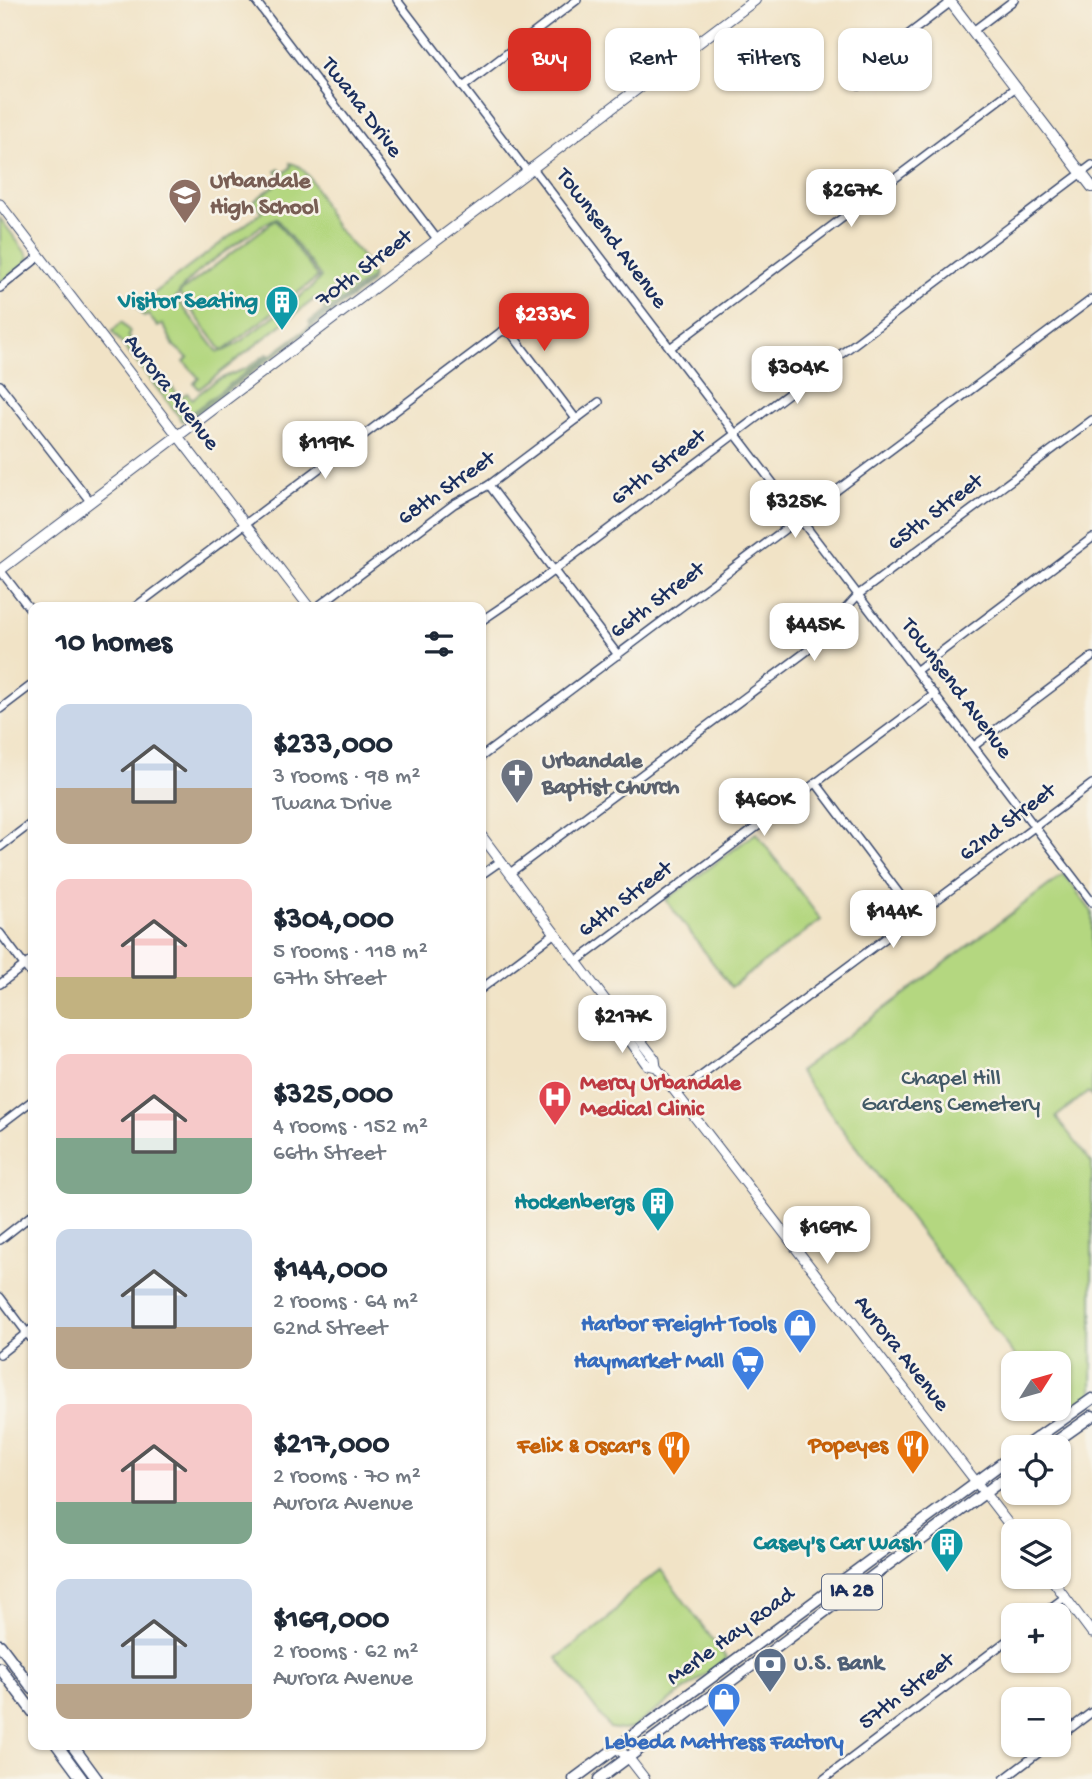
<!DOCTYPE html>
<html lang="en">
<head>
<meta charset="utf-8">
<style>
  body { margin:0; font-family:"Gochi Hand",sans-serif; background:#f2f2f3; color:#1f2937; height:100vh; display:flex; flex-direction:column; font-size:26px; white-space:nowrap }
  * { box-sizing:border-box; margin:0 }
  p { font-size:23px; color:#747a83 }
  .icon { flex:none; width:38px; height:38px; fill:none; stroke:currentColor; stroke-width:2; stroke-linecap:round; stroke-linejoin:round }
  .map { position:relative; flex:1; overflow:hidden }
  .drawer { position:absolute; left:28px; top:602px; width:458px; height:1148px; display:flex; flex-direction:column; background:#fff; border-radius:14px; box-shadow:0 2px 5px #0004 }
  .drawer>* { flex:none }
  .banner { position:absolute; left:508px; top:28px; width:480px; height:63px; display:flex; gap:14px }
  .needle { width:46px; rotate:53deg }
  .tools { position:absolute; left:1001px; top:1351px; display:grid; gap:14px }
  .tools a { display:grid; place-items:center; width:70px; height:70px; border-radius:14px; background:#fff; box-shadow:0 2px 5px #0004; font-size:35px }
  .price { position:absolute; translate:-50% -60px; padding:0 16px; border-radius:14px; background:#fff; color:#222; font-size:23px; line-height:46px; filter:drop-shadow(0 2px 4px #0008) }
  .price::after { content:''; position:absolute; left:50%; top:42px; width:21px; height:16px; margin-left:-10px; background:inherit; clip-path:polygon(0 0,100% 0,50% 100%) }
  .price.selected { background:#d93025; color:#fff }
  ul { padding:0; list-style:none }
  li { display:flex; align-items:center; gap:21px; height:175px; padding:0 28px }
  li span { display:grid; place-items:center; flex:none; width:196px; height:140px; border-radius:14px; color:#555 }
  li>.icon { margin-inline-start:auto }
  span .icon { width:84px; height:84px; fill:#fffc; stroke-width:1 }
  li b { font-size:30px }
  h2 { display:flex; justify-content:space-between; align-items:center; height:84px; padding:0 28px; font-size:30px }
  .pill { padding:0 24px; border-radius:14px; background:#fff; box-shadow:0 2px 5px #0004; font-size:24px; line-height:63px }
  .pill.selected { background:#d93025; color:#fff }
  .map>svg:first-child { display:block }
</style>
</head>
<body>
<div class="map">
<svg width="1092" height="1779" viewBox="0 0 1092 1779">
  <rect width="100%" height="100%" fill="#f7f3e8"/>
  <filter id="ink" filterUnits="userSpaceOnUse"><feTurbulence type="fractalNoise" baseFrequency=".0143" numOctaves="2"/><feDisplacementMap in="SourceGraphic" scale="14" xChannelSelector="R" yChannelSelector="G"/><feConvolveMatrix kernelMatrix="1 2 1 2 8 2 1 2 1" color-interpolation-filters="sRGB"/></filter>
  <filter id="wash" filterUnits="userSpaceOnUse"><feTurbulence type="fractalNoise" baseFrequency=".00686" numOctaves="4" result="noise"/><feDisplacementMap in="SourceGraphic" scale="28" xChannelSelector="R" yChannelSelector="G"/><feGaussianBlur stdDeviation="1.57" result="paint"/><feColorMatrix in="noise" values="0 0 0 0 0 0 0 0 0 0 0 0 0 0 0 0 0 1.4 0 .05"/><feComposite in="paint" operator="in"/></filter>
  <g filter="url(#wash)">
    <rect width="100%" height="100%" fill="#f1e3c6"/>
    <g fill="#b4d780" stroke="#68836f" stroke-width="2" fill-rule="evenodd">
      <path d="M290 163C313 166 321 207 334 224 344 238 371 261 372 277L310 324 309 322 325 310 316 298 199 389 194 383 199 378 184 362 188 358 174 346 163 324 158 327 148 315 144 317 136 307 262 212 254 201 282 180 276 171 279 169 283 174 291 167ZM276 218 321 277 311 288 236 345 223 351 318 277 275 220 179 293 222 351 218 352 176 298C187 274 241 241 264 224Z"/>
      <polygon points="0,218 29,257 26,263 0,283"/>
      <polygon points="372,280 367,286 186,422 183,421"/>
      <polygon points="122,322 130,332 128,336 168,387 172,387 180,398 187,393 192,399 217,380 247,368 267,354 269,355 182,420 112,331"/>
      <polygon points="756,833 821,920 731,987 666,900"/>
      <polygon points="1064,874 1092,912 1092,1096 1088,1092 1056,1117 1092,1163 1092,1399 1063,1420 1055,1409 1059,1409 1059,1363 1020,1363 799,1072"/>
      <polygon points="661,1570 727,1659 632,1728 622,1730 610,1728 557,1658 607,1620 632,1591"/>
    </g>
  </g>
  <g filter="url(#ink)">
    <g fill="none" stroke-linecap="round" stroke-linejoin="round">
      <defs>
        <g id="minor">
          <polyline points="255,0 437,239"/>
          <polyline points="397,0 527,171"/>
          <polyline points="973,31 1014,0"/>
          <polyline points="859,86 868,65 951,2"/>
          <polyline points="463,87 577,0"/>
          <polyline points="532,167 1092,902"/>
          <polyline points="0,288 40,256"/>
          <polyline points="670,348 1016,87"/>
          <polyline points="0,385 90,501"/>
          <polyline points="489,485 618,655"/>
          <polyline points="0,570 33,613"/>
          <polyline points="135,607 502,331 511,333 576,419"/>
          <polyline points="317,607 454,504 489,485 599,402"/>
          <polyline points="481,621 537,583 1092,165"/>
          <polyline points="917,670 1092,538"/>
          <polyline points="0,709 33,684"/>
          <polyline points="974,746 1092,657"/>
          <polyline points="481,757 1092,299"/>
          <polyline points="816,783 916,916"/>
          <polyline points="0,847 33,822"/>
          <polyline points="510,873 807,651 859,594 1092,420"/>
          <polyline points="481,875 501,861"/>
          <polyline points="0,933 33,977"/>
          <polyline points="577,961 935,694"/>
          <polyline points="0,984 33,959"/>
          <polyline points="481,989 555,933"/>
          <polyline points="677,1094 1092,784"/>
          <polyline points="0,1125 33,1100"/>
          <polyline points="0,1240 33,1214"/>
          <polyline points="0,1297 33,1341"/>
          <polyline points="0,1354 33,1328"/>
          <polyline points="1041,1615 1065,1597"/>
          <polyline points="1059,1737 1092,1712"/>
          <polyline points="824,1779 1013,1636"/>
          <polyline points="1004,1779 1049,1745"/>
        </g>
        <g id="tertiary">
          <polyline points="0,204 309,607"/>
          <polyline points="481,835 615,1013 625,1020 655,1059 656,1067 1014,1531"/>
          <polyline points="615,1013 619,1025 647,1065 656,1067"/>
          <polyline points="1050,1577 1092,1633"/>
          <polyline points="616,1748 628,1757 645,1779"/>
        </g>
        <g id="secondary">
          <polyline points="949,0 1092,187"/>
          <polyline points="0,570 755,0"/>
        </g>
        <g id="primary">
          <polyline points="1024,1447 1092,1399"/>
          <polyline points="1048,1447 1092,1416"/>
          <polyline points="0,1645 33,1689"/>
          <polyline points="0,1668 33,1712"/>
          <polyline points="57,1745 82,1779"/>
          <polyline points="72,1745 97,1779"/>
          <polyline points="574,1779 1013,1455"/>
          <polyline points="599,1779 1013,1472"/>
        </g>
      </defs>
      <use href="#minor" stroke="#3b4a6e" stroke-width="10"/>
      <use href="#tertiary" stroke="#3b4a6e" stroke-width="11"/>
      <use href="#secondary" stroke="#3b4a6e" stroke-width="12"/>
      <use href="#primary" stroke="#3b4a6e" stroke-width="13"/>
      <use href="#minor" stroke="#fff" stroke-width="7"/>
      <use href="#tertiary" stroke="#fff" stroke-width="9"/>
      <use href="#secondary" stroke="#fff" stroke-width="10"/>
      <use href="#primary" stroke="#fff" stroke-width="10"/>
    </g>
  </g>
  <defs>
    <symbol id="school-pin" viewBox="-11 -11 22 30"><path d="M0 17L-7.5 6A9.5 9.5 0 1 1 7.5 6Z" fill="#8d6e63" stroke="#f7f3e8"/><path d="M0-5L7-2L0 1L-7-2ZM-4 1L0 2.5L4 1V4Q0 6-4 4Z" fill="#fff"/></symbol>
    <symbol id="building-pin" viewBox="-11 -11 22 30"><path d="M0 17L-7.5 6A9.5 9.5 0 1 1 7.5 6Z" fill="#0f9aa8" stroke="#f7f3e8"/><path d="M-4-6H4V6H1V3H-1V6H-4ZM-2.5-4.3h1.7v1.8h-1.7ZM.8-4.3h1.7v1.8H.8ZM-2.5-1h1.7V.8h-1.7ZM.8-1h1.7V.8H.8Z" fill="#fff"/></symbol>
    <symbol id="church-pin" viewBox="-11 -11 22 30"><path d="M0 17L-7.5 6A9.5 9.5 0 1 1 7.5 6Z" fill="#6b7280" stroke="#f7f3e8"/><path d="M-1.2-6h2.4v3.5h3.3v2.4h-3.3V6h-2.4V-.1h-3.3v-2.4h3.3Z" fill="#fff"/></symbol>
    <symbol id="hospital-pin" viewBox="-11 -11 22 30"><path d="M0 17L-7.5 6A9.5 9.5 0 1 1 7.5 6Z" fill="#e0444e" stroke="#f7f3e8"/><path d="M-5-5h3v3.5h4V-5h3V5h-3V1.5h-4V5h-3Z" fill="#fff"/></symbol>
    <symbol id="shop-pin" viewBox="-11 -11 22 30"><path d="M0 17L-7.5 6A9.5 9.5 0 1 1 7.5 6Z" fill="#3f7fe0" stroke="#f7f3e8"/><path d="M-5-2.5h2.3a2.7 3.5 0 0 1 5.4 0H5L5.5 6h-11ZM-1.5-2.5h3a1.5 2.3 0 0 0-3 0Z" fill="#fff"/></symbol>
    <symbol id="supermarket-pin" viewBox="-11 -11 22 30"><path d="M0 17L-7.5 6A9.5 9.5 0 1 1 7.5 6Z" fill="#3f7fe0" stroke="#f7f3e8"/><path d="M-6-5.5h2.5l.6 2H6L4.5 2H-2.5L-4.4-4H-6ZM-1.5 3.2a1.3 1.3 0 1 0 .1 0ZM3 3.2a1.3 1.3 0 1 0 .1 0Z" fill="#fff"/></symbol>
    <symbol id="restaurant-pin" viewBox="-11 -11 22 30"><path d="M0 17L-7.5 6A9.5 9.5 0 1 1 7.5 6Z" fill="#e8710a" stroke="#f7f3e8"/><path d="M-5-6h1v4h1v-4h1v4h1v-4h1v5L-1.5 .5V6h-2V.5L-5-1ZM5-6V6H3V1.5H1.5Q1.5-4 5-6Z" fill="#fff"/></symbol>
    <symbol id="bank-pin" viewBox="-11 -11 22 30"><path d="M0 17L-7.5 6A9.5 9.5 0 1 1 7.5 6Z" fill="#5c6f8a" stroke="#f7f3e8"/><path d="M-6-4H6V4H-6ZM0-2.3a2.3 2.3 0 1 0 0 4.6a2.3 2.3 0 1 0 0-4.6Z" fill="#fff"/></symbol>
  </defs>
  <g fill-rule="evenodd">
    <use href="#school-pin" x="166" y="176" width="38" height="52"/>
    <use href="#building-pin" x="263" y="283" width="38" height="52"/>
    <use href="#church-pin" x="498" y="756" width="38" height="52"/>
    <use href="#hospital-pin" x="536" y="1078" width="38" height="52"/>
    <use href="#building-pin" x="639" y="1184" width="38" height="52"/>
    <use href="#shop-pin" x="781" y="1306" width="38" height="52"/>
    <use href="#supermarket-pin" x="729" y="1343" width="38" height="52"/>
    <use href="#restaurant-pin" x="894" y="1427" width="38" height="52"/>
    <use href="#restaurant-pin" x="655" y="1428" width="38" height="52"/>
    <use href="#building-pin" x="928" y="1525" width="38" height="52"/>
    <use href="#bank-pin" x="751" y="1645" width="38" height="52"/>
    <use href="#shop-pin" x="705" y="1680" width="38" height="52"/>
  </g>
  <g text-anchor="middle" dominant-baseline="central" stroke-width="5" stroke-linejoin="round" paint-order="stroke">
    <rect fill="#f7f3e8" stroke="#5d6a87" stroke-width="2" x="822" y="1574.5" width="60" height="35" rx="5"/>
    <g font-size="21" font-weight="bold" fill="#1b2f5e">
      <text x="852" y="1592">IA 28</text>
    </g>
    <g font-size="23" fill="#1b2f5e" stroke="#f7f3e8">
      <text transform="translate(361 108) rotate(53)">Twana Drive</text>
      <text transform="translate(611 239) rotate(53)">Townsend Avenue</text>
      <text transform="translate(365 269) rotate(-37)">70th Street</text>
      <text transform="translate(171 393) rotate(52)">Aurora Avenue</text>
      <text transform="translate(659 468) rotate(-37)">67th Street</text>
      <text transform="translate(447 489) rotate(-35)">68th Street</text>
      <text transform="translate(936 513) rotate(-37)">65th Street</text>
      <text transform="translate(658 601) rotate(-37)">66th Street</text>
      <text transform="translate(956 689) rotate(53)">Townsend Avenue</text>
      <text transform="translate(1008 823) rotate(-37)">62nd Street</text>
      <text transform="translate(626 900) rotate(-37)">64th Street</text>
      <text transform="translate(901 1354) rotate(52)">Aurora Avenue</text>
      <text transform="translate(731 1637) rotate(-36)">Merle Hay Road</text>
      <text transform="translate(907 1692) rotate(-37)">57th Street</text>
    </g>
    <g font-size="23" font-weight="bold" fill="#785e54" stroke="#f7f3e8" text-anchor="start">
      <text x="210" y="182">Urbandale<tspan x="210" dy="26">High School</tspan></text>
    </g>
    <g font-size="23" font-weight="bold" fill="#0d838f" stroke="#f7f3e8" text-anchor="end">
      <text x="258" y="302">Visitor Seating</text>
      <text x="634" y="1203">Hockenbergs</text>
      <text x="922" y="1544">Casey's Car Wash</text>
    </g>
    <g font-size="23" font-weight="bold" fill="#5b616d" stroke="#f7f3e8" text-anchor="start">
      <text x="542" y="762">Urbandale<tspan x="542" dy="26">Baptist Church</tspan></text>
    </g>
    <g font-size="23" fill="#415966" stroke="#f7f3e8">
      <text x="951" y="1079">Chapel Hill<tspan x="951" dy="26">Gardens Cemetery</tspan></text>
    </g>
    <g font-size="23" font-weight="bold" fill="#be3a42" stroke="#f7f3e8" text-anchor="start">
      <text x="580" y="1084">Mercy Urbandale<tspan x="580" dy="26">Medical Clinic</tspan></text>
    </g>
    <g font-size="23" font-weight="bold" fill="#366cbe" stroke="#f7f3e8" text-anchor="end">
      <text x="776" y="1325">Harbor Freight Tools</text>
      <text x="724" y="1362">Haymarket Mall</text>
      <text x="724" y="1743" text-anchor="middle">Lebeda Mattress Factory</text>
    </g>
    <g font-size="23" font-weight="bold" fill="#c56008" stroke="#f7f3e8" text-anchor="end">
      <text x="888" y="1446">Popeyes</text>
      <text x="650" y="1447">Felix &amp; Oscar's</text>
    </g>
    <g font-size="23" font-weight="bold" fill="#4e5e75" stroke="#f7f3e8" text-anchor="start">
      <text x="794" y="1664">U.S. Bank</text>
    </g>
  </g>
</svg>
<div class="tools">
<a><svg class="needle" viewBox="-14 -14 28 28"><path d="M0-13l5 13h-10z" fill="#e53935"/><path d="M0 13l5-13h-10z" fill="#747a83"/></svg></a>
<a><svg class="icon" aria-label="locate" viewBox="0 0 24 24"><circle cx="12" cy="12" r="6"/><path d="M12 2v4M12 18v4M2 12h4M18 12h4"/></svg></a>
<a><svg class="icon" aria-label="layers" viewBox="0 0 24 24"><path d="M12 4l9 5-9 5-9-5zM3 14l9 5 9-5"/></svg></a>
<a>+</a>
<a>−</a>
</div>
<b class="price" style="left:851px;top:229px">$267K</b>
<b class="price selected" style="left:544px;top:353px">$233K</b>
<b class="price" style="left:797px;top:406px">$304K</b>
<b class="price" style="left:325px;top:481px">$119K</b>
<b class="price" style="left:795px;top:540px">$325K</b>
<b class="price" style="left:814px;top:663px">$445K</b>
<b class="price" style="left:764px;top:838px">$460K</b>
<b class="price" style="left:893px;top:950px">$144K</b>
<b class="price" style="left:622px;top:1055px">$217K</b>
<b class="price" style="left:827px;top:1266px">$169K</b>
<div class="banner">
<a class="pill selected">Buy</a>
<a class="pill">Rent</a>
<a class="pill">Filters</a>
<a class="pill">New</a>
</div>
<section class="drawer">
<h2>10 homes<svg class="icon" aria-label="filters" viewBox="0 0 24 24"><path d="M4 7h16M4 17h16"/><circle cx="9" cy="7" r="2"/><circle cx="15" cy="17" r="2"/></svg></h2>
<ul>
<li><span style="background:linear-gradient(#c9d6e8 60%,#b9a48a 0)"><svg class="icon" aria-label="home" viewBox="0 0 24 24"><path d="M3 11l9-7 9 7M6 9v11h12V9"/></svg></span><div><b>$233,000</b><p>3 rooms · 98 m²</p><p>Twana Drive</p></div></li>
<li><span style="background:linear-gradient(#f6c9c9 70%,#c2b280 0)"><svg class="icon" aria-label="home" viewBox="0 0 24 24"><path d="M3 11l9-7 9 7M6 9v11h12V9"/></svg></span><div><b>$304,000</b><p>5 rooms · 118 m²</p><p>67th Street</p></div></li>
<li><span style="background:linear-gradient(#f6c9c9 60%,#7fa58c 0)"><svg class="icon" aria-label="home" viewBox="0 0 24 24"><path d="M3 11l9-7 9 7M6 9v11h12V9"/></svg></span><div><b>$325,000</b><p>4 rooms · 152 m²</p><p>66th Street</p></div></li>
<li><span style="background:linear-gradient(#c9d6e8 70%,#b9a48a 0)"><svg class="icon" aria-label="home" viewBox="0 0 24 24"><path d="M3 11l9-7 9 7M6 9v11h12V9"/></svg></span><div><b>$144,000</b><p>2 rooms · 64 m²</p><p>62nd Street</p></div></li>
<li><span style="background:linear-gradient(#f6c9c9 70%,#7fa58c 0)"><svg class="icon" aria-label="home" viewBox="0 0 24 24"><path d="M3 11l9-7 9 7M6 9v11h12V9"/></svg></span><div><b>$217,000</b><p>2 rooms · 70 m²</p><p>Aurora Avenue</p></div></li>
<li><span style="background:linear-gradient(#c9d6e8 75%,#b9a48a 0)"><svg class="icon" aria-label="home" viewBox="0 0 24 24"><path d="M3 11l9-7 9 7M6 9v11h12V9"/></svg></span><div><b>$169,000</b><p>2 rooms · 62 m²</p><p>Aurora Avenue</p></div></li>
</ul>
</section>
</div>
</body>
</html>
